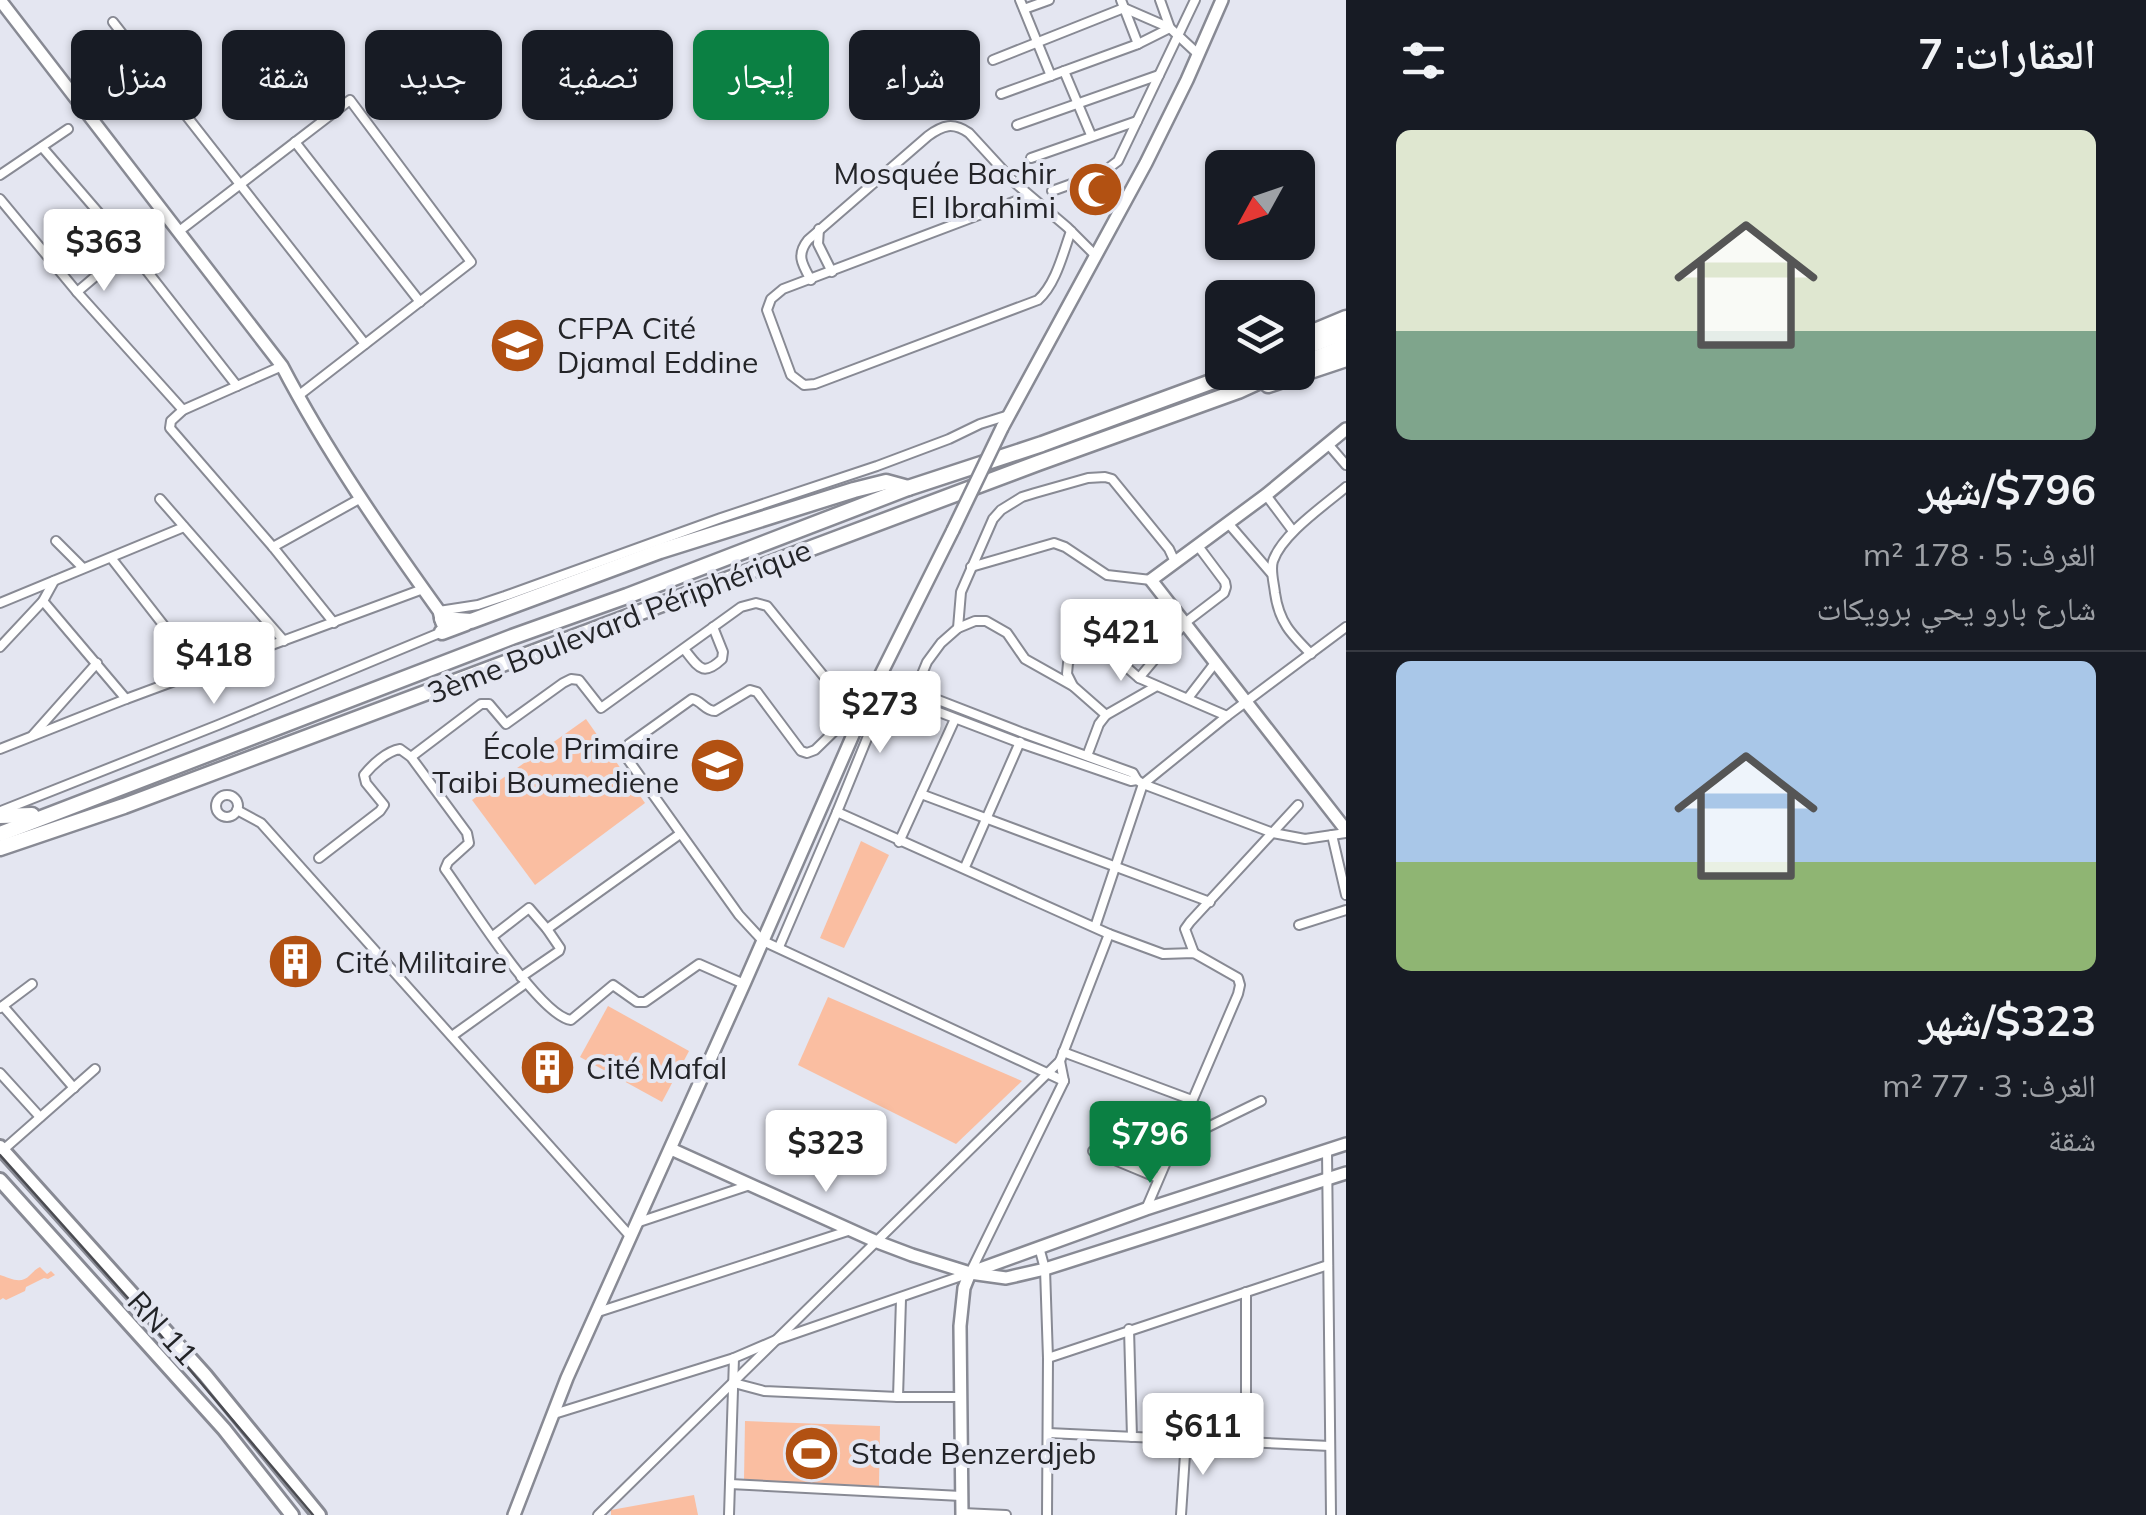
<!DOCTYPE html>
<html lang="ar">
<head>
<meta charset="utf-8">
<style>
  body { margin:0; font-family:Mulish,"Noto Naskh Arabic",sans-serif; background:#242831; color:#f1f3f6; direction:rtl; height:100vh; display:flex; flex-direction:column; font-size:38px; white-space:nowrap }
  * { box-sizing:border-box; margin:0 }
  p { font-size:32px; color:#9ea1a6 }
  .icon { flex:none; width:55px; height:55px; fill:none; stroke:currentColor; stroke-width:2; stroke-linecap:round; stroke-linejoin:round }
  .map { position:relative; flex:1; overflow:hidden; direction:ltr }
  .details { display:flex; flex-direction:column; background:#171b24; width:800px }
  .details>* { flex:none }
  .top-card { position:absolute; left:30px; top:30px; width:950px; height:90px; direction:rtl; display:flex; gap:20px }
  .needle { width:65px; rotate:230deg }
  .fabs { position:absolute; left:1205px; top:150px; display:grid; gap:20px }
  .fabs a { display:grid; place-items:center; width:110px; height:110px; border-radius:15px; background:#171b24; box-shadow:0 2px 8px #0004; font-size:50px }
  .price { position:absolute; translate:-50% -85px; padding:0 22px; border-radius:10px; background:#fff; color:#222; font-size:32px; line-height:65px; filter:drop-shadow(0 2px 5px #0008) }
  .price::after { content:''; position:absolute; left:50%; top:60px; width:30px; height:22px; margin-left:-15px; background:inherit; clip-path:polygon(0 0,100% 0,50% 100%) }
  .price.active { background:#0b8043; color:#fff }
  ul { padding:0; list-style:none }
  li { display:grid; align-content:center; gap:20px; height:530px; padding:0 50px }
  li+li { border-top:2px solid #363941 }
  li span { display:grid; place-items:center; height:310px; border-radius:15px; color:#555 }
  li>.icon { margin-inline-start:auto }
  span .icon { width:180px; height:180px; fill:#fffc; stroke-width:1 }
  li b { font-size:42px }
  h2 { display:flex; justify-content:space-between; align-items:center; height:120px; padding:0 50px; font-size:42px }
  .pill { padding:0 35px; border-radius:15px; background:#171b24; box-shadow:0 2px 8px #0004; font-size:35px; line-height:90px }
  .pill.active { background:#0b8043; color:#fff }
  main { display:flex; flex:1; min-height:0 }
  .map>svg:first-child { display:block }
</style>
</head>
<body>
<main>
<section class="details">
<h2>العقارات: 7<svg class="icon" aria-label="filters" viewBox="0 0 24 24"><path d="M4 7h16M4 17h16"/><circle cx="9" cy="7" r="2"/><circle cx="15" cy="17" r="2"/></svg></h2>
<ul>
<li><span style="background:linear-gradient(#dfe7d0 65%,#7fa58c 0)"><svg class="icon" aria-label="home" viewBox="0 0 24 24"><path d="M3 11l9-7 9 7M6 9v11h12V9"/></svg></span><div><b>$796/شهر</b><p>الغرف: 5 · 178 m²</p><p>شارع بارو يحي برويكات</p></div></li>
<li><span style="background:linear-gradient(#a9c7e8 65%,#8fb573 0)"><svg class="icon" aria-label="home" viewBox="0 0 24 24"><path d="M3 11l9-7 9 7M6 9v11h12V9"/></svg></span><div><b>$323/شهر</b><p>الغرف: 3 · 77 m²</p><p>شقة</p></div></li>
</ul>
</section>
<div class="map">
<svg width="1346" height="1515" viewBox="0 0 1346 1515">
  <rect width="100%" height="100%" fill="#e4e6f1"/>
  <g fill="#fabea1">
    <polygon points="586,719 645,803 535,885 472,800"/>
    <polygon points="861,841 889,855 844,948 820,938"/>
    <polygon points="828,997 1022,1081 956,1144 798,1065"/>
    <polygon points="608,1006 689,1051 662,1102 580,1057"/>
    <path d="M40 1267 47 1274 51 1271 55 1275 48 1279 44 1278 26 1287 25 1291 6 1300 3 1298 0 1300V1275C10 1278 21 1285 30 1275 33 1272 36 1269 40 1267Z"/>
    <polygon points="745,1421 880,1426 879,1486 744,1480"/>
    <polygon points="694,1495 698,1515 611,1515 611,1510"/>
  </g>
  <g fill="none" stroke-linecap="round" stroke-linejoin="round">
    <defs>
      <g id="street">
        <polyline points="1020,0 1051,76"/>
        <polyline points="1121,0 1138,44"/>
        <polyline points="1024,9 1049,0"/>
        <polyline points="113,22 365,344"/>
        <polyline points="993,60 1124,8 1170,28 1198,54"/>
        <polyline points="1064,71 1091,135"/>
        <polyline points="1001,94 1138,44 1170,28 1160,0"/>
        <polyline points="1017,125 1159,75"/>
        <polyline points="295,142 420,302"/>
        <polyline points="42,147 129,248 237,386"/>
        <polyline points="1031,158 1137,121"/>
        <polyline points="0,175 68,129"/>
        <polyline points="1052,191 1102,173 1118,161 1195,0"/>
        <path d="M1029 196 783 289 771 299 767 310 791 375 804 385 815 384 1038 300C1056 284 1063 253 1071 231"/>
        <polyline points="0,199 77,292 183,410"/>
        <polyline points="819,229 818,244 832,272"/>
        <polyline points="178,232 350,100 471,262 298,396"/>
        <path d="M811 280C802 264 796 255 808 240L928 136C943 125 953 122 969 133L1014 182 1067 227 1096 256"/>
        <polyline points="77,292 129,248"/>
        <polyline points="282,366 183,410 171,421 170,428 273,547 334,623"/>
        <polyline points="1328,444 1346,465"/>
        <polyline points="1266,495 1293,531"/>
        <polyline points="160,499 284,641"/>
        <polyline points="1228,523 1271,573"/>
        <polyline points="56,541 83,568"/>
        <polyline points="273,547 361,498"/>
        <polyline points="112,559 200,672"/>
        <polyline points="971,567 1054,543 1065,547 1107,575 1151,580"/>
        <polyline points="43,601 126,699"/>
        <polyline points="0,603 184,527"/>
        <polyline points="439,611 478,605 505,596 721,518 877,466 949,439 980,424 1009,415"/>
        <polyline points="958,628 961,592 993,519 1001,510 1022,497 1035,493 1088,478 1105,477 1112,479 1169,549 1175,562"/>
        <polyline points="0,647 43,601 54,581"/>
        <path d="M684 649C698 666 702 678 722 659L723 652 713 627"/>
        <path d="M1311 654C1291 634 1279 622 1275 593 1274 583 1270 570 1273 561 1282 534 1325 505 1346 487"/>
        <polyline points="1117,659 1165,598"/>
        <polyline points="1139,678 1186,622 1224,593 1226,587 1225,582 1198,546"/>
        <polyline points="1073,686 1067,674 1068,663 1079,645 1084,642 1090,642 1117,659 1139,678 1227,716"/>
        <polyline points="884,687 893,684 915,691 1023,733 1133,773 1137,780 1143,784 1273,833 1305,839 1346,833"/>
        <polyline points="884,687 889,693 1020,743 1131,781 1137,780"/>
        <polyline points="915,691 927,662 941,643 958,628 975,621 986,621 1007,633 1025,659 1073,686 1106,715 1099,724 1087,756"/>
        <polyline points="1188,698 1215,663"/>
        <path d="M853 713 815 750 807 753 801 751 757 692 750 690 715 711C705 711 701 700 692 699L629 744 625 749 624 754 739 915 763 941 1064 1081"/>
        <polyline points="1106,715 1155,687"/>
        <polyline points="33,735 97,663"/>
        <polyline points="0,749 126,699 423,589"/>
        <polyline points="411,757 481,704 489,704 506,724 563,683 571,679 579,680 601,708 741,607 756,603 767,606 856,716"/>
        <polyline points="921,794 1210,902"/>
        <circle cx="227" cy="806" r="11"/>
        <polyline points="237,810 261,823 630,1236"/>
        <polyline points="1,811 218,725 442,632"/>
        <polyline points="837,812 879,709 891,688"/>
        <polyline points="1332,835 1346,895"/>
        <polyline points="899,842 955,719"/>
        <path d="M319 858 380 811 384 805 366 783 364 775C372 765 387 751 400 749L411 757 467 833 469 843 448 862 445 869C467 899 539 1016 571 1020L613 985 637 1002H645L699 964 744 984"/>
        <polyline points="965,867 1020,742"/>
        <polyline points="1299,925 1346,910"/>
        <polyline points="1095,927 1143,784 1227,716 1346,627"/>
        <polyline points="547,929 680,834"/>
        <polyline points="493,936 529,908 547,929 560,948 559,951 521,977"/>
        <polyline points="779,947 837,812 1109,934 1163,954 1194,953 1238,978 1240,985 1238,994 1146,1209"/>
        <polyline points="1194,953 1185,929 1190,922 1298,805"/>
        <polyline points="3,1006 74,1088"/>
        <polyline points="0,1008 32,984"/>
        <polyline points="452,1036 526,983"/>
        <polyline points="1063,1052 1192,1100"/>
        <polyline points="0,1073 40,1117"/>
        <polyline points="1109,1116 1173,1144 1261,1101"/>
        <polyline points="3,1150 95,1069"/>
        <polyline points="1093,1151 1158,1178"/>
        <polyline points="1327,1151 1331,1515"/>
        <polyline points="636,1223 750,1185"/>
        <polyline points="1039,1247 1045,1269 1048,1358 1047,1515"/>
        <polyline points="1246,1292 1246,1441"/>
        <polyline points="598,1312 851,1230"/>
        <polyline points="1129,1329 1132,1437"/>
        <polyline points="1048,1358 1328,1265"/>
        <polyline points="734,1383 764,1391 898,1397 961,1397"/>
        <polyline points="898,1397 901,1299"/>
        <polyline points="554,1414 734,1358 776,1340 970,1273 1064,1081 1060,1061"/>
        <polyline points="1048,1433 1330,1446"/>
        <polyline points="730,1484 961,1496"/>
        <polyline points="962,1513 1006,1515"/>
        <polyline points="598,1515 1060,1061 1109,934"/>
        <polyline points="729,1515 734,1358"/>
        <polyline points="1181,1515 1186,1439"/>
      </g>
      <g id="secondary">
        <path d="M0 0 282 366C327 452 383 533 439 611L442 623"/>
        <polyline points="1002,428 1146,163 1187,80 1222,0"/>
        <polyline points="1346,429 1266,495 1151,580 1346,830"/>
        <polyline points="671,1149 875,1241 912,1255 970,1273 1006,1278 1045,1269 1346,1173"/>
        <polyline points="972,1272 1146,1209 1346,1144"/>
        <polyline points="514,1515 567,1378 744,984 870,696 953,530"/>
        <polyline points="962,1515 960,1326 964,1288 970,1273"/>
      </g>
      <g id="primary">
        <polyline points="0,1147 205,1375 319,1515"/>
        <polyline points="0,1180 224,1429 292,1515"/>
      </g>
      <g id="highway">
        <polyline points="1298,338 1346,318"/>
        <polyline points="1298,350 1346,332"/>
        <polyline points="1298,365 1346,346"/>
        <polyline points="1268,385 1346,359"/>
        <polyline points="442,619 471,621 660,551 854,490 886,482 908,488"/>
        <polyline points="442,632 466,623"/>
        <polyline points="0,816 32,815"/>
        <polyline points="0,834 512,637 627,596 908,488 1042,444 1238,372"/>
        <polyline points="0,848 124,806 1038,463 1238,391 1280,372"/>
      </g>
    </defs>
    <use href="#street" stroke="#888a94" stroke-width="12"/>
    <use href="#secondary" stroke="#888a94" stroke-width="16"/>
    <use href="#primary" stroke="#888a94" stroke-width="18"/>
    <use href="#highway" stroke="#888a94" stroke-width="19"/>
    <use href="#street" stroke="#fff" stroke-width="8"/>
    <use href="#secondary" stroke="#fff" stroke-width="11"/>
    <use href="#primary" stroke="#fff" stroke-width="12"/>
    <use href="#highway" stroke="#fff" stroke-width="14"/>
    <polyline stroke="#4b4c52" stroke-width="2.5" points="0,1155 152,1325 313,1515"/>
    <defs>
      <polyline id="secondary-bridge" points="953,530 1002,428"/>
    </defs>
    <use href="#secondary-bridge" stroke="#888a94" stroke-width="16" stroke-linecap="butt"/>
    <use href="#secondary-bridge" stroke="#fff" stroke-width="11"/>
  </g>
  <defs>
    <symbol id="mosque-disc" viewBox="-11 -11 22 22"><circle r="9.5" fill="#b25112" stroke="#e4e6f1"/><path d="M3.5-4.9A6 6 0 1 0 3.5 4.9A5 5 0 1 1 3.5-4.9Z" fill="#fff"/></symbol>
    <symbol id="university-disc" viewBox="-11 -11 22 22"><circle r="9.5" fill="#b25112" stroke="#e4e6f1"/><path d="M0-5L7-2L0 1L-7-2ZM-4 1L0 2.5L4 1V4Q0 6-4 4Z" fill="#fff"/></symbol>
    <symbol id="school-disc" viewBox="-11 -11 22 22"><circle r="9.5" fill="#b25112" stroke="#e4e6f1"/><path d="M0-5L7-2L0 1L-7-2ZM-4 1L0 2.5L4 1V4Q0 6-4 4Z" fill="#fff"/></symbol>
    <symbol id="building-disc" viewBox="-11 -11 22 22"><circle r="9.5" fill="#b25112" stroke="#e4e6f1"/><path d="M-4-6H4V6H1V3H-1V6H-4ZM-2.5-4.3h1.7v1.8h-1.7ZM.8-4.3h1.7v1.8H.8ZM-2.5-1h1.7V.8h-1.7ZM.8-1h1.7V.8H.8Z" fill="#fff"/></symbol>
    <symbol id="stadium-disc" viewBox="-11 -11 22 22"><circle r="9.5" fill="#b25112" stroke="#e4e6f1"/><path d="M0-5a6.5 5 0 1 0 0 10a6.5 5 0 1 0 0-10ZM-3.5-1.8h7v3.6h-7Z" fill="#fff"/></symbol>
  </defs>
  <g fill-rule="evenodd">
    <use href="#mosque-disc" x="1064" y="158" width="63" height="63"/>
    <use href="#university-disc" x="486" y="314" width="63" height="63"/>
    <use href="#school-disc" x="686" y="734" width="63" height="63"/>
    <use href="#building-disc" x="264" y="930" width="63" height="63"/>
    <use href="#building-disc" x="516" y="1036" width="63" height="63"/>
    <use href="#stadium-disc" x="780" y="1422" width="63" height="63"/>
  </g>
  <g text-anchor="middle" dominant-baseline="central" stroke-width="8" stroke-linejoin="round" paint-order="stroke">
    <g font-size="30" fill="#232428" stroke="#e4e6f1" text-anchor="start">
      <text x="1056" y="173" text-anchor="end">Mosquée Bachir<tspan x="1056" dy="34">El Ibrahimi</tspan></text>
      <text x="557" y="328">CFPA Cité<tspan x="557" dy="34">Djamal Eddine</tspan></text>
      <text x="679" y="748" text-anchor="end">École Primaire<tspan x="679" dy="34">Taibi Boumediene</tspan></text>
      <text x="335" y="962">Cité Militaire</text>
      <text x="586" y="1068">Cité Mafal</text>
      <text x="851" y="1453">Stade Benzerdjeb</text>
    </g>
    <g font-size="30" fill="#232428" stroke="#e4e6f1">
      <text transform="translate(619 621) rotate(-21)">3ème Boulevard Périphérique</text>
      <text transform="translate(163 1328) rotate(48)">RN 11</text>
    </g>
  </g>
</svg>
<div class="fabs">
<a><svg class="needle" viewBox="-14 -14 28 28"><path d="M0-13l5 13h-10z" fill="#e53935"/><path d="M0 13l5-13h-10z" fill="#9ea1a6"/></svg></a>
<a><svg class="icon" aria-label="layers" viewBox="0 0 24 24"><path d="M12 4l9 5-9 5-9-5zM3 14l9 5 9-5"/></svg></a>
</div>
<b class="price" style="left:104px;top:294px">$363</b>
<b class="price" style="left:1121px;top:684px">$421</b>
<b class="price" style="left:214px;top:707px">$418</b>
<b class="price" style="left:880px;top:756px">$273</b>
<b class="price active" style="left:1150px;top:1186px">$796</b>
<b class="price" style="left:826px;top:1195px">$323</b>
<b class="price" style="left:1203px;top:1478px">$611</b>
<div class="top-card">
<a class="pill">شراء</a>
<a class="pill active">إيجار</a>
<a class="pill">تصفية</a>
<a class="pill">جديد</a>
<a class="pill">شقة</a>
<a class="pill">منزل</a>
</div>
</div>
</main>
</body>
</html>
